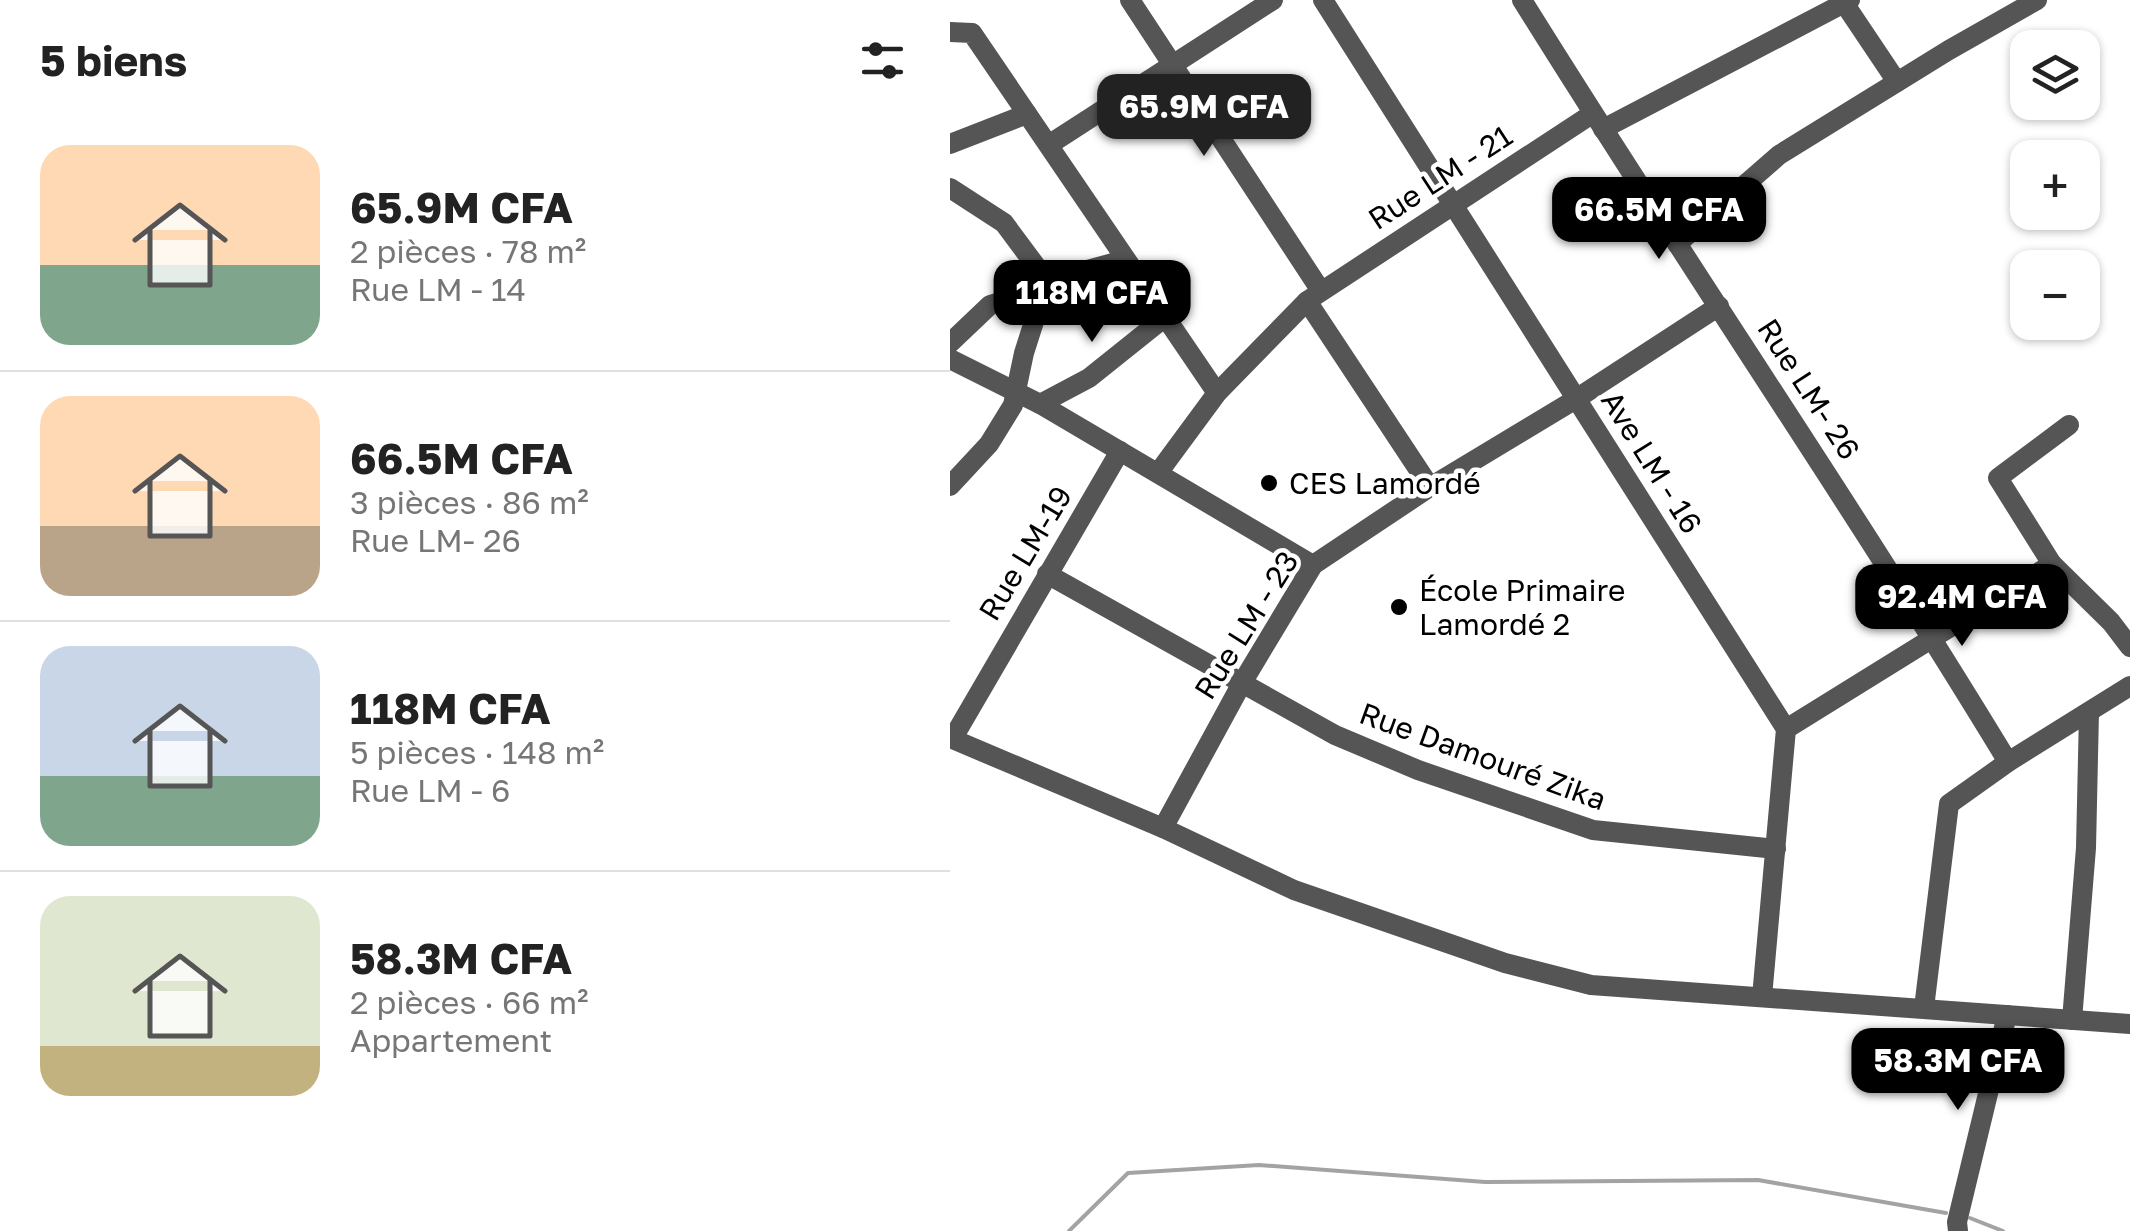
<!DOCTYPE html>
<html lang="fr">
<head>
<meta charset="utf-8">
<style>
  body { margin:0; font-family:"Golos Text",sans-serif; background:#f6f6f6; color:#222; height:100vh; display:flex; flex-direction:column; font-size:38px; white-space:nowrap }
  * { box-sizing:border-box; margin:0 }
  p { font-size:32px; color:#767676 }
  .icon { flex:none; width:55px; height:55px; fill:none; stroke:currentColor; stroke-width:2; stroke-linecap:round; stroke-linejoin:round }
  .map { position:relative; flex:1; overflow:hidden }
  .panel { display:flex; flex-direction:column; background:#fff; width:950px }
  .panel>* { flex:none }
  .tools { position:absolute; left:1060px; top:30px; display:grid; gap:20px }
  .tools a { display:grid; place-items:center; width:90px; height:90px; border-radius:20px; background:#fff; box-shadow:0 2px 8px #0004; font-size:50px }
  .price { position:absolute; translate:-50% -85px; padding:0 22px; border-radius:20px; background:#000; color:#fff; font-size:32px; line-height:65px; filter:drop-shadow(0 2px 5px #0008) }
  .price::after { content:''; position:absolute; left:50%; top:60px; width:30px; height:22px; margin-left:-15px; background:inherit; clip-path:polygon(0 0,100% 0,50% 100%) }
  .price.selected { background:#222; color:#fff }
  ul { padding:0; list-style:none }
  li { display:flex; align-items:center; gap:30px; height:250px; padding:0 40px }
  li+li { border-top:2px solid #e0e0e0 }
  li span { display:grid; place-items:center; flex:none; width:280px; height:200px; border-radius:30px; color:#555 }
  li>.icon { margin-inline-start:auto }
  span .icon { width:120px; height:120px; fill:#fffc; stroke-width:1 }
  li b { font-size:42px }
  h2 { display:flex; justify-content:space-between; align-items:center; height:120px; padding:0 40px; font-size:42px }
  main { display:flex; flex:1; min-height:0 }
  .map>svg:first-child { display:block }
</style>
</head>
<body>
<main>
<section class="panel">
<h2>5 biens<svg class="icon" aria-label="filters" viewBox="0 0 24 24"><path d="M4 7h16M4 17h16"/><circle cx="9" cy="7" r="2"/><circle cx="15" cy="17" r="2"/></svg></h2>
<ul>
<li><span style="background:linear-gradient(#ffd9b3 60%,#7fa58c 0)"><svg class="icon" aria-label="home" viewBox="0 0 24 24"><path d="M3 11l9-7 9 7M6 9v11h12V9"/></svg></span><div><b>65.9M CFA</b><p>2 pièces · 78 m²</p><p>Rue LM - 14</p></div></li>
<li><span style="background:linear-gradient(#ffd9b3 65%,#b9a48a 0)"><svg class="icon" aria-label="home" viewBox="0 0 24 24"><path d="M3 11l9-7 9 7M6 9v11h12V9"/></svg></span><div><b>66.5M CFA</b><p>3 pièces · 86 m²</p><p>Rue LM- 26</p></div></li>
<li><span style="background:linear-gradient(#c9d6e8 65%,#7fa58c 0)"><svg class="icon" aria-label="home" viewBox="0 0 24 24"><path d="M3 11l9-7 9 7M6 9v11h12V9"/></svg></span><div><b>118M CFA</b><p>5 pièces · 148 m²</p><p>Rue LM - 6</p></div></li>
<li><span style="background:linear-gradient(#dfe7d0 75%,#c2b280 0)"><svg class="icon" aria-label="home" viewBox="0 0 24 24"><path d="M3 11l9-7 9 7M6 9v11h12V9"/></svg></span><div><b>58.3M CFA</b><p>2 pièces · 66 m²</p><p>Appartement</p></div></li>
</ul>
</section>
<div class="map">
<svg width="1180" height="1231" viewBox="0 0 1180 1231">
  <rect width="100%" height="100%" fill="#fff"/>
  <g fill="none" stroke-linecap="round" stroke-linejoin="round">
    <g stroke="#a3a3a3" stroke-width="4">
      <polyline points="1020,1218 1053,1231"/>
      <polyline points="119,1231 178,1173 309,1165 535,1182 808,1180 996,1213"/>
    </g>
    <g stroke="#555" stroke-width="20">
      <polyline points="180,0 371,291"/>
      <polyline points="373,0 836,729 812,997"/>
      <path d="M572 0C731 256 902 505 1058 762"/>
      <polyline points="894,3 947,82"/>
      <polyline points="0,32 22,33 267,393"/>
      <polyline points="653,129 900,0"/>
      <polyline points="0,144 77,114"/>
      <polyline points="100,144 323,0"/>
      <polyline points="0,188 54,223 97,281"/>
      <polyline points="727,244 829,155 999,50 1087,0"/>
      <polyline points="97,281 174,260"/>
      <polyline points="357,301 480,487"/>
      <polyline points="0,343 40,305 93,289"/>
      <polyline points="0,359 90,404 363,565"/>
      <polyline points="90,404 139,378 214,318"/>
      <polyline points="208,473 267,393 357,301 642,114"/>
      <polyline points="0,486 39,444 63,405 74,353 97,281"/>
      <polyline points="1102,564 1048,478 1119,425"/>
      <polyline points="97,574 385,735 468,770 643,830 826,849"/>
      <polyline points="836,729 1102,564 1161,622 1180,647"/>
      <polyline points="0,738 213,828 344,890 555,963 641,985 1180,1024"/>
      <polyline points="3,738 170,451"/>
      <polyline points="213,828 292,683 363,565 480,487 626,399 769,306"/>
      <polyline points="974,1008 999,804 1058,762 1180,686"/>
      <polyline points="1122,1020 1136,848 1139,712"/>
      <polyline points="1008,1231 1007,1222 1057,1015"/>
    </g>
  </g>
  <g fill="#000" stroke="#fff" stroke-width="4">
    <circle cx="319" cy="483" r="10"/>
    <circle cx="449" cy="607" r="10"/>
  </g>
  <g text-anchor="middle" dominant-baseline="central" stroke-width="9" stroke-linejoin="round" paint-order="stroke">
    <g font-size="30" fill="#000" stroke="#fff">
      <text transform="translate(490 177) rotate(-33)">Rue LM - 21</text>
      <text transform="translate(859 389) rotate(57)">Rue LM- 26</text>
      <text transform="translate(702 462) rotate(58)">Ave LM - 16</text>
      <text transform="translate(75 553) rotate(-59)">Rue LM-19</text>
      <text transform="translate(296 625) rotate(-58)">Rue LM - 23</text>
      <text transform="translate(533 756) rotate(20)">Rue Damouré Zika</text>
    </g>
    <g font-size="30" fill="#000" stroke="#fff" text-anchor="start">
      <text x="339" y="483">CES Lamordé</text>
      <text x="469" y="590">École Primaire<tspan x="469" dy="34">Lamordé 2</tspan></text>
    </g>
  </g>
</svg>
<div class="tools">
<a><svg class="icon" aria-label="layers" viewBox="0 0 24 24"><path d="M12 4l9 5-9 5-9-5zM3 14l9 5 9-5"/></svg></a>
<a>+</a>
<a>−</a>
</div>
<b class="price selected" style="left:254px;top:159px">65.9M CFA</b>
<b class="price" style="left:709px;top:262px">66.5M CFA</b>
<b class="price" style="left:142px;top:345px">118M CFA</b>
<b class="price" style="left:1012px;top:649px">92.4M CFA</b>
<b class="price" style="left:1008px;top:1113px">58.3M CFA</b>
</div>
</main>
</body>
</html>
